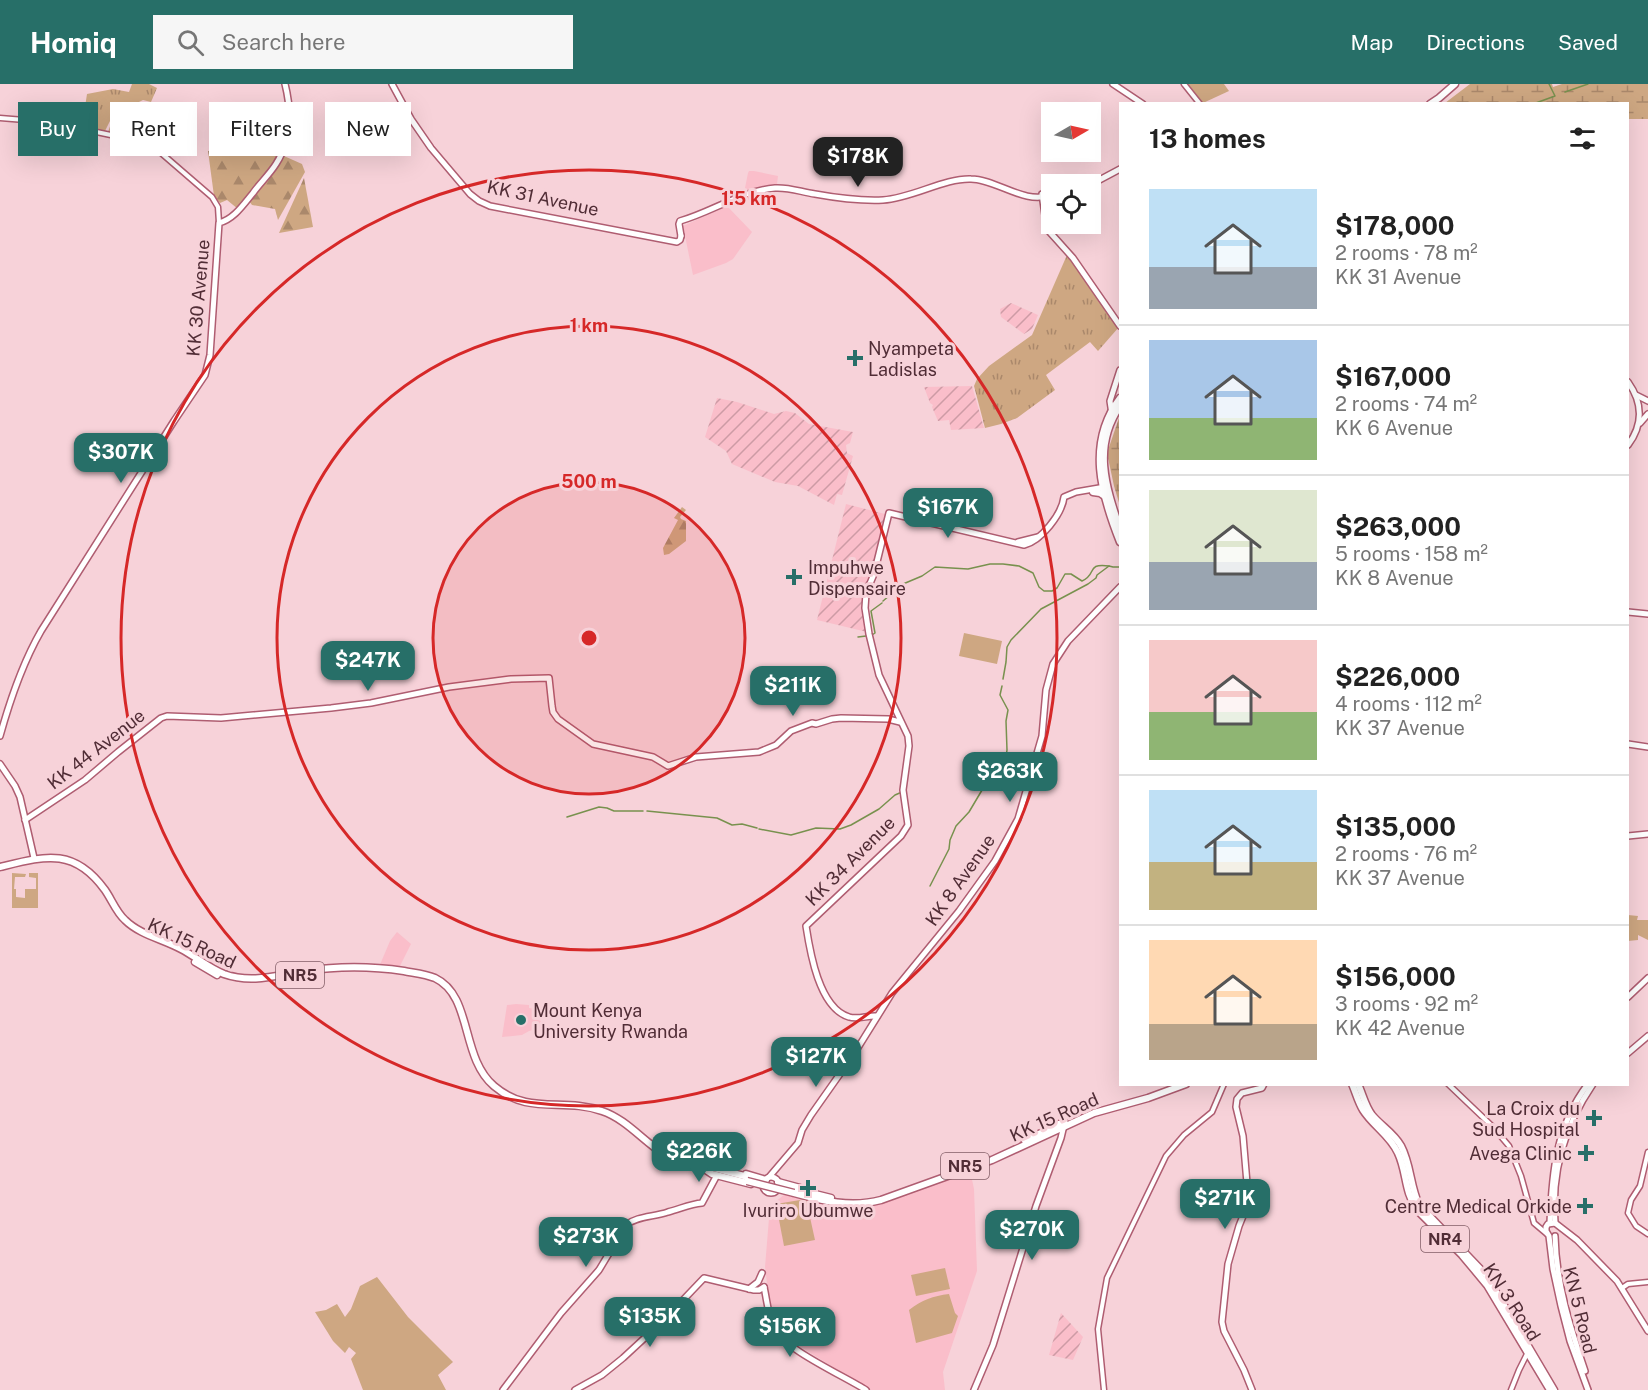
<!DOCTYPE html>
<html lang="en">
<head>
<meta charset="utf-8">
<style>
  body { margin:0; font-family:"Public Sans",sans-serif; background:#f6f6f6; color:#222; height:100vh; display:flex; flex-direction:column; font-size:22px; white-space:nowrap }
  * { box-sizing:border-box; margin:0 }
  p { font-size:20px; color:#767676 }
  .icon { flex:none; width:33px; height:33px; fill:none; stroke:currentColor; stroke-width:2; stroke-linecap:round; stroke-linejoin:round }
  .map { position:relative; flex:1; overflow:hidden }
  .details { position:absolute; left:1119px; top:18px; width:510px; height:984px; display:flex; flex-direction:column; background:#fff; border-radius:0px; box-shadow:0 6px 24px #0002 }
  .details>* { flex:none }
  .banner { position:absolute; left:18px; top:18px; width:570px; height:54px; display:flex; gap:12px }
  .needle { width:39px; rotate:81deg }
  .fabs { position:absolute; left:1041px; top:18px; display:grid; gap:12px }
  .fabs a { display:grid; place-items:center; width:60px; height:60px; border-radius:0px; background:#fff; box-shadow:0 6px 24px #0002; font-size:30px }
  .price { position:absolute; translate:-50% -51px; padding:0 14px; border-radius:12px; background:#276f68; color:#fff; font-size:20px; line-height:39px; filter:drop-shadow(0 2px 3px #0008) }
  .price::after { content:''; position:absolute; left:50%; top:36px; width:18px; height:14px; margin-left:-9px; background:inherit; clip-path:polygon(0 0,100% 0,50% 100%) }
  .price.active { background:#222; color:#fff }
  ul { padding:0; list-style:none }
  li { display:flex; align-items:center; gap:18px; height:150px; padding:0 30px }
  li+li { border-top:2px solid #e0e0e0 }
  li span { display:grid; place-items:center; flex:none; width:168px; height:120px; border-radius:0px; color:#555 }
  li>.icon { margin-inline-start:auto }
  span .icon { width:72px; height:72px; fill:#fffc; stroke-width:1 }
  li b { font-size:26px }
  h2 { display:flex; justify-content:space-between; align-items:center; height:72px; padding:0 30px; font-size:26px }
  .pill { padding:0 21px; border-radius:0px; background:#fff; box-shadow:0 6px 24px #0002; font-size:21px; line-height:54px }
  .pill.active { background:#276f68; color:#fff }
  header { display:flex; align-items:center; gap:36px; box-sizing:border-box; height:84px; padding:0 30px; background:#276f68; color:#fff }
  header strong { font-size:28px }
  nav { display:flex; gap:33px; margin-inline-start:auto; font-size:21px }
  .search { width:420px; height:54px; background:#f6f6f6; display:flex; align-items:center; gap:15px; box-sizing:border-box; padding:0 21px; border-radius:0px; color:#767676; font-size:22px }
  .map>svg:first-child { display:block }
</style>
</head>
<body>
<header>
<strong>Homiq</strong>
<div class="search"><svg class="icon" aria-label="search" viewBox="0 0 24 24"><circle cx="10" cy="10" r="6"/><path d="M15 15l6 6"/></svg>Search here</div>
<nav><a>Map</a><a>Directions</a><a>Saved</a></nav>
</header>
<div class="map">
<svg width="1648" height="1306" viewBox="0 0 1648 1306">
  <defs>
    <pattern id="industrial-furrows" width="10" height="10" patternUnits="userSpaceOnUse" patternTransform="scale(1.5)"><rect width="10" height="10" fill="#fabeca"/><path d="M-1 1l2-2M0 10L10 0M9 11l2-2" fill="none" stroke="#cd9ba5"/></pattern>
    <pattern id="forest-firs" width="22" height="20" patternUnits="userSpaceOnUse" patternTransform="scale(1.5)"><rect width="22" height="20" fill="#cea782"/><path d="M5 1l3.5 6h-7zM16 11l3.5 6h-7z" fill="#aa886b"/></pattern>
    <pattern id="wetland-marsh" width="20" height="14" patternUnits="userSpaceOnUse" patternTransform="scale(1.5)"><rect width="20" height="14" fill="#cea782"/><path d="M1 5h8M5 5V1M11 12h8M15 12V8" fill="none" stroke="#aa886b"/></pattern>
    <pattern id="park-tufts" width="24" height="20" patternUnits="userSpaceOnUse" patternTransform="scale(1.5)"><rect width="24" height="20" fill="#cea782"/><path d="M3 7l-1-3M5 7V3M7 7l1-3M15 17l-1-3M17 17v-4M19 17l1-3" fill="none" stroke="#aa886b"/></pattern>
  </defs>
  <rect width="100%" height="100%" fill="#f7d2d9"/>
  <g fill="#fabeca">
    <polygon points="749,87 754,87 778,92 777,100 774,103 744,109 748,89"/>
    <polygon points="727,122 752,148 733,175 726,179 693,191 683,142"/>
    <polygon points="397,848 411,860 399,884 379,883 390,857"/>
    <polygon points="516,920 529,921 529,924 536,925 535,935 541,937 540,944 529,947 522,951 502,953 507,921"/>
    <polygon points="970,1086 974,1105 977,1187 943,1288 945,1306 871,1306 784,1253 776,1244 767,1199 765,1183 770,1122 785,1110 837,1123 849,1124 868,1122"/>
  </g>
  <g fill="url(#industrial-furrows)">
    <polygon points="1011,219 1038,231 1032,245 1024,250 1001,233 1000,225"/>
    <polygon points="972,302 984,344 951,346 949,336 938,337 932,323 933,321 930,319 924,303"/>
    <polygon points="717,314 737,318 774,330 786,327 795,329 809,340 853,348 850,359 846,361 847,369 853,372 842,411 837,410 834,421 798,402 775,398 732,380 726,367 705,353"/>
    <polygon points="846,420 885,430 886,432 876,470 864,509 867,548 817,536"/>
    <polygon points="1061,1229 1083,1253 1073,1276 1049,1271"/>
  </g>
  <g fill="#cea782">
    <polygon points="1188,0 1224,0 1229,7 1203,19"/>
    <polygon points="964,549 1002,557 997,580 959,572"/>
    <polygon points="12,789 26,790 25,793 15,793 14,805 16,805 16,813 25,814 25,805 36,805 36,794 29,793 29,789 38,789 38,824 12,824"/>
    <polygon points="1628,831 1638,832 1637,836 1648,836 1648,856 1638,851 1638,856 1628,857"/>
    <polygon points="806,1115 815,1156 784,1162 776,1120"/>
    <polygon points="945,1184 950,1205 916,1212 911,1191"/>
    <polygon points="377,1193 408,1233 453,1278 438,1291 446,1306 363,1306 351,1275 356,1269 349,1263 345,1269 333,1257 315,1228 326,1226 337,1220 345,1233 351,1225 360,1202"/>
    <path d="M949 1210 955 1229 958 1232 952 1249 916 1259 909 1226C922 1216 933 1212 949 1210Z"/>
  </g>
  <g fill="url(#forest-firs)">
    <path d="M141 18 151 20 156 28C148 41 150 46 157 59L108 48 113 34 137 31Z"/>
    <path d="M285 55C275 82 256 103 238 125L227 116 220 119 214 112 208 67Z"/>
    <polygon points="284,72 302,80 305,88 278,136 275,125 252,121 249,117"/>
    <polygon points="304,94 313,143 279,149"/>
    <polygon points="682,423 686,426 680,433 681,435 686,437 686,457 669,470 664,471 663,464 678,436 674,434"/>
  </g>
  <g fill="url(#wetland-marsh)">
    <polygon points="1470,0 1552,0 1553,3 1562,0 1648,0 1648,35 1628,35 1628,20 1445,19"/>
    <polygon points="1120,331 1120,422 1114,402 1107,369"/>
  </g>
  <g fill="url(#park-tufts)">
    <polygon points="132,0 149,0 157,4 151,18 143,16 139,18 136,30 112,33 104,49 76,42 85,23 87,10 113,5 129,8"/>
    <polygon points="1067,171 1079,185 1119,243 1098,267 1090,258 1046,291 1055,306 1017,334 1001,340 985,344 974,302 977,295 989,282 1032,251"/>
  </g>
  <g fill="none" stroke-linecap="round" stroke-linejoin="round">
    <g stroke="#78914e" stroke-width="1.5">
      <polyline points="1565,8 1588,0"/>
      <polyline points="1533,20 1555,12 1549,0"/>
      <path d="M883 517 903 500 922 492 935 483 968 485 990 480H1003L1019 482 1033 489 1039 503 1044 507H1052L1057 504 1065 490H1071L1082 497C1098 490 1085 479 1109 482"/>
      <polyline points="872,551 875,549 871,527 882,519"/>
      <polyline points="858,553 866,552"/>
      <polyline points="1003,595 1006,578 1007,563 1011,556 1041,525 1088,500 1096,494 1097,491 1109,482 1113,483 1120,483"/>
      <polyline points="647,727 717,734 732,741 742,740 757,744"/>
      <polyline points="567,733 599,723 607,724 614,727 643,727"/>
      <polyline points="759,745 791,751 816,744 840,745 851,741 879,725 895,711 902,708"/>
      <polyline points="930,802 949,765 950,756 956,742 969,728 988,696 994,691 1001,687 1005,680 1007,666 1006,637 1008,626 1000,611 1002,602"/>
    </g>
    <defs>
      <g id="minor">
        <polyline points="1184,0 1200,20"/>
        <polyline points="0,34 49,38 144,58 153,62 212,113 218,123 219,139"/>
        <polyline points="1448,1000 1492,1042 1509,1062 1521,1092 1534,1139 1547,1150"/>
        <polyline points="1648,1068 1640,1102 1631,1116 1628,1129 1636,1142 1648,1150"/>
        <polyline points="1622,1204 1628,1200 1648,1198"/>
        <polyline points="1104,1306 1098,1245 1107,1194 1166,1072 1184,1051 1212,1028 1224,1000"/>
        <polyline points="1511,1306 1519,1286 1527,1270"/>
      </g>
      <g id="major">
        <polyline points="392,0 411,35 431,64 470,110 479,117 490,122 677,158 680,156 681,152"/>
        <polyline points="1113,0 1143,20"/>
        <polyline points="1090,101 1120,85"/>
        <polyline points="1042,110 1047,145 1073,174 1120,242"/>
        <path d="M681 152 679 140 680 137C712 128 741 107 775 104 789 103 801 108 815 110 837 114 861 117 883 116 913 114 944 94 971 95 996 95 1025 121 1050 111"/>
        <path d="M1628 298C1643 319 1643 341 1628 361"/>
        <polyline points="1636,311 1648,317"/>
        <polyline points="1112,330 1110,317 1120,286"/>
        <polyline points="1640,339 1648,330"/>
        <polyline points="1018,458 1038,453"/>
        <polyline points="1628,528 1648,530"/>
        <path d="M0 652C10 616 22 580 41 547L174 337 205 291 210 271 219 139C234 135 243 121 253 109 260 99 269 91 276 80 292 55 292 28 285 0"/>
        <polyline points="1628,660 1648,663"/>
        <polyline points="0,680 15,702 20,713 34,774"/>
        <polyline points="25,736 85,696 118,668 161,634 167,632 221,634 331,624 371,619 449,603 511,595 549,594 552,622 553,628 558,635 593,660 653,673 668,682 696,673 759,668 776,661 791,647 812,639 816,640 832,635 841,634 888,635 900,638"/>
        <polyline points="1628,752 1648,750"/>
        <polyline points="1628,913 1648,894"/>
        <path d="M877 932C868 931 858 936 849 933 819 924 810 868 806 842L901 752 908 741 903 706 909 662 908 652 879 591 869 550 865 524 866 509 874 490 889 429 1024 461C1041 457 1062 430 1064 413L1076 408 1105 403"/>
        <polyline points="1628,969 1648,952"/>
        <polyline points="769,1093 798,1059 802,1046 811,1031 854,970 892,909 959,827 995,777 1018,735 1042,652 1046,606 1053,580 1068,557 1120,503"/>
        <circle cx="771" cy="1101" r="8"/>
        <path d="M1550 1139C1552 1088 1556 1042 1588 1000"/>
        <path d="M1555 1139C1551 1089 1565 1041 1593 1000"/>
        <path d="M1555 1152C1556 1199 1570 1243 1585 1287"/>
        <path d="M764 1203C767 1216 768 1232 774 1244 782 1264 846 1293 866 1306"/>
        <polyline points="749,1205 758,1198 762,1189"/>
        <path d="M503 1306 561 1229 599 1186 626 1141C637 1132 654 1133 668 1128 680 1125 690 1120 702 1119L717 1091"/>
        <polyline points="575,1306 602,1291 623,1274 663,1237 704,1194 754,1206 759,1206 764,1203"/>
        <polyline points="974,1306 993,1261 1036,1122 1061,1054 1065,1037"/>
        <polyline points="1252,1306 1244,1286 1224,1247 1222,1238 1228,1180 1239,1142 1247,1122 1248,1111 1243,1052 1236,1023 1237,1015 1242,1009 1262,1004 1264,1000"/>
        <polyline points="1588,1306 1570,1257 1561,1222 1553,1185 1549,1152 1546,1147 1546,1143 1548,1140 1555,1139 1577,1156 1617,1197 1648,1247"/>
      </g>
      <g id="highway">
        <polyline points="1430,20 1439,14 1455,0"/>
        <path d="M1120 314C1086 359 1101 410 1120 458"/>
        <path d="M1120 322C1092 363 1106 403 1120 445"/>
        <polyline points="1093,408 1100,409 1106,413"/>
        <path d="M0 783C45 772 74 763 105 806 112 816 116 828 125 836 140 851 163 855 181 865 196 873 209 884 224 890 252 900 277 891 305 887 338 882 370 882 404 887 414 889 425 890 435 894 473 912 460 973 494 1002 529 1032 563 1013 602 1027 626 1035 643 1057 665 1071L748 1093"/>
        <polyline points="195,878 217,891"/>
        <path d="M1352 1000C1356 1009 1358 1018 1363 1026 1373 1042 1390 1051 1398 1069 1407 1088 1404 1107 1417 1126L1462 1171 1487 1201 1550 1306"/>
        <path d="M1358 1000C1363 1011 1365 1022 1372 1031 1381 1042 1394 1049 1401 1062 1411 1081 1410 1102 1419 1121L1486 1191 1554 1306"/>
        <polyline points="1025,1057 1059,1040"/>
        <polyline points="706,1086 712,1090 751,1100"/>
        <polyline points="746,1090 766,1096"/>
        <polyline points="778,1098 800,1104"/>
        <polyline points="795,1105 831,1114"/>
        <path d="M794 1109C823 1117 851 1124 881 1116L992 1076 1094 1029 1148 1014 1186 1000"/>
      </g>
    </defs>
    <use href="#minor" stroke="#af5d71" stroke-width="7"/>
    <use href="#major" stroke="#af5d71" stroke-width="8"/>
    <use href="#highway" stroke="#af5d71" stroke-width="9"/>
    <use href="#minor" stroke="#fff" stroke-width="4"/>
    <use href="#major" stroke="#fff" stroke-width="5"/>
    <use href="#highway" stroke="#fff" stroke-width="6"/>
    <defs>
      <polyline id="highway-bridge" points="747,1097 794,1109"/>
    </defs>
    <use href="#highway-bridge" stroke="#af5d71" stroke-width="9" stroke-linecap="butt"/>
    <use href="#highway-bridge" stroke="#fff" stroke-width="6"/>
  </g>
  <circle cx="589" cy="554" r="156" fill="#d62828" fill-opacity=".12"/>
  <g fill="none" stroke="#d62828" stroke-width="3">
    <circle cx="589" cy="554" r="156"/>
    <circle cx="589" cy="554" r="312"/>
    <circle cx="589" cy="554" r="468"/>
  </g>
  <g fill="#276f68" stroke="#f7d2d9" stroke-width="2">
    <path d="M852 265h6v6h6v6h-6v6h-6v-6h-6v-6h6z"/>
    <path d="M791 484h6v6h6v6h-6v6h-6v-6h-6v-6h6z"/>
    <circle cx="521" cy="936" r="6"/>
    <path d="M1591 1025h6v6h6v6h-6v6h-6v-6h-6v-6h6z"/>
    <path d="M1583 1060h6v6h6v6h-6v6h-6v-6h-6v-6h6z"/>
    <path d="M805 1095h6v6h6v6h-6v6h-6v-6h-6v-6h6z"/>
    <path d="M1582 1113h6v6h6v6h-6v6h-6v-6h-6v-6h6z"/>
  </g>
  <g text-anchor="middle" dominant-baseline="central" stroke-width="6" stroke-linejoin="round" paint-order="stroke">
    <g fill="#f7d2d9" stroke="#835e67" stroke-width="1.5">
      <rect x="276" y="878" width="48" height="26" rx="4.5"/>
      <rect x="941" y="1069" width="48" height="26" rx="4.5"/>
      <rect x="1421" y="1142" width="48" height="26" rx="4.5"/>
    </g>
    <g font-size="16" font-weight="bold" fill="#512d36">
      <text x="300" y="891">NR5</text>
      <text x="965" y="1082">NR5</text>
      <text x="1445" y="1155">NR4</text>
    </g>
    <g font-size="18" fill="#512d36" stroke="#f7d2d9">
      <text transform="translate(543 114) rotate(12)">KK 31 Avenue</text>
      <text transform="translate(198 214) rotate(-85)">KK 30 Avenue</text>
      <text transform="translate(96 665) rotate(-38)">KK 44 Avenue</text>
      <text transform="translate(850 777) rotate(-45)">KK 34 Avenue</text>
      <text transform="translate(960 796) rotate(-55)">KK 8 Avenue</text>
      <text transform="translate(192 859) rotate(25)">KK 15 Road</text>
      <text transform="translate(1054 1033) rotate(-24)">KK 15 Road</text>
      <text transform="translate(1512 1218) rotate(57)">KN 3 Road</text>
      <text transform="translate(1580 1226) rotate(76)">KN 5 Road</text>
    </g>
    <g font-size="18" fill="#512d36" stroke="#f7d2d9" text-anchor="start">
      <text x="868" y="264">Nyampeta<tspan x="868" dy="21">Ladislas</tspan></text>
      <text x="808" y="483">Impuhwe<tspan x="808" dy="21">Dispensaire</tspan></text>
      <text x="533" y="926">Mount Kenya<tspan x="533" dy="21">University Rwanda</tspan></text>
      <text x="1580" y="1024" text-anchor="end">La Croix du<tspan x="1580" dy="21">Sud Hospital</tspan></text>
      <text x="1572" y="1069" text-anchor="end">Avega Clinic</text>
      <text x="1572" y="1122" text-anchor="end">Centre Medical Orkide</text>
      <text x="808" y="1126" text-anchor="middle">Ivuriro Ubumwe</text>
    </g>
  </g>
  <circle cx="589" cy="554" r="9" fill="#d62828" stroke="#f7d2d9" stroke-width="3"/>
  <g font-size="18" text-anchor="middle" font-weight="bold" fill="#d62828" stroke="#f7d2d9" stroke-width="6" stroke-linejoin="round" paint-order="stroke">
    <text x="749" y="121">1.5 km</text>
    <text x="589" y="248">1 km</text>
    <text x="589" y="404">500 m</text>
  </g>
</svg>
<div class="fabs">
<a><svg class="needle" viewBox="-14 -14 28 28"><path d="M0-13l5 13h-10z" fill="#e53935"/><path d="M0 13l5-13h-10z" fill="#767676"/></svg></a>
<a><svg class="icon" aria-label="locate" viewBox="0 0 24 24"><circle cx="12" cy="12" r="6"/><path d="M12 2v4M12 18v4M2 12h4M18 12h4"/></svg></a>
</div>
<b class="price active" style="left:858px;top:104px">$178K</b>
<b class="price" style="left:121px;top:400px">$307K</b>
<b class="price" style="left:948px;top:455px">$167K</b>
<b class="price" style="left:368px;top:608px">$247K</b>
<b class="price" style="left:793px;top:633px">$211K</b>
<b class="price" style="left:1010px;top:719px">$263K</b>
<b class="price" style="left:816px;top:1004px">$127K</b>
<b class="price" style="left:699px;top:1099px">$226K</b>
<b class="price" style="left:1225px;top:1146px">$271K</b>
<b class="price" style="left:1032px;top:1177px">$270K</b>
<b class="price" style="left:586px;top:1184px">$273K</b>
<b class="price" style="left:650px;top:1264px">$135K</b>
<b class="price" style="left:790px;top:1274px">$156K</b>
<div class="banner">
<a class="pill active">Buy</a>
<a class="pill">Rent</a>
<a class="pill">Filters</a>
<a class="pill">New</a>
</div>
<section class="details">
<h2>13 homes<svg class="icon" aria-label="filters" viewBox="0 0 24 24"><path d="M4 7h16M4 17h16"/><circle cx="9" cy="7" r="2"/><circle cx="15" cy="17" r="2"/></svg></h2>
<ul>
<li><span style="background:linear-gradient(#bfe0f5 65%,#9aa5b1 0)"><svg class="icon" aria-label="home" viewBox="0 0 24 24"><path d="M3 11l9-7 9 7M6 9v11h12V9"/></svg></span><div><b>$178,000</b><p>2 rooms · 78 m²</p><p>KK 31 Avenue</p></div></li>
<li><span style="background:linear-gradient(#a9c7e8 65%,#8fb573 0)"><svg class="icon" aria-label="home" viewBox="0 0 24 24"><path d="M3 11l9-7 9 7M6 9v11h12V9"/></svg></span><div><b>$167,000</b><p>2 rooms · 74 m²</p><p>KK 6 Avenue</p></div></li>
<li><span style="background:linear-gradient(#dfe7d0 60%,#9aa5b1 0)"><svg class="icon" aria-label="home" viewBox="0 0 24 24"><path d="M3 11l9-7 9 7M6 9v11h12V9"/></svg></span><div><b>$263,000</b><p>5 rooms · 158 m²</p><p>KK 8 Avenue</p></div></li>
<li><span style="background:linear-gradient(#f6c9c9 60%,#8fb573 0)"><svg class="icon" aria-label="home" viewBox="0 0 24 24"><path d="M3 11l9-7 9 7M6 9v11h12V9"/></svg></span><div><b>$226,000</b><p>4 rooms · 112 m²</p><p>KK 37 Avenue</p></div></li>
<li><span style="background:linear-gradient(#bfe0f5 60%,#c2b280 0)"><svg class="icon" aria-label="home" viewBox="0 0 24 24"><path d="M3 11l9-7 9 7M6 9v11h12V9"/></svg></span><div><b>$135,000</b><p>2 rooms · 76 m²</p><p>KK 37 Avenue</p></div></li>
<li><span style="background:linear-gradient(#ffd9b3 70%,#b9a48a 0)"><svg class="icon" aria-label="home" viewBox="0 0 24 24"><path d="M3 11l9-7 9 7M6 9v11h12V9"/></svg></span><div><b>$156,000</b><p>3 rooms · 92 m²</p><p>KK 42 Avenue</p></div></li>
</ul>
</section>
</div>
</body>
</html>
